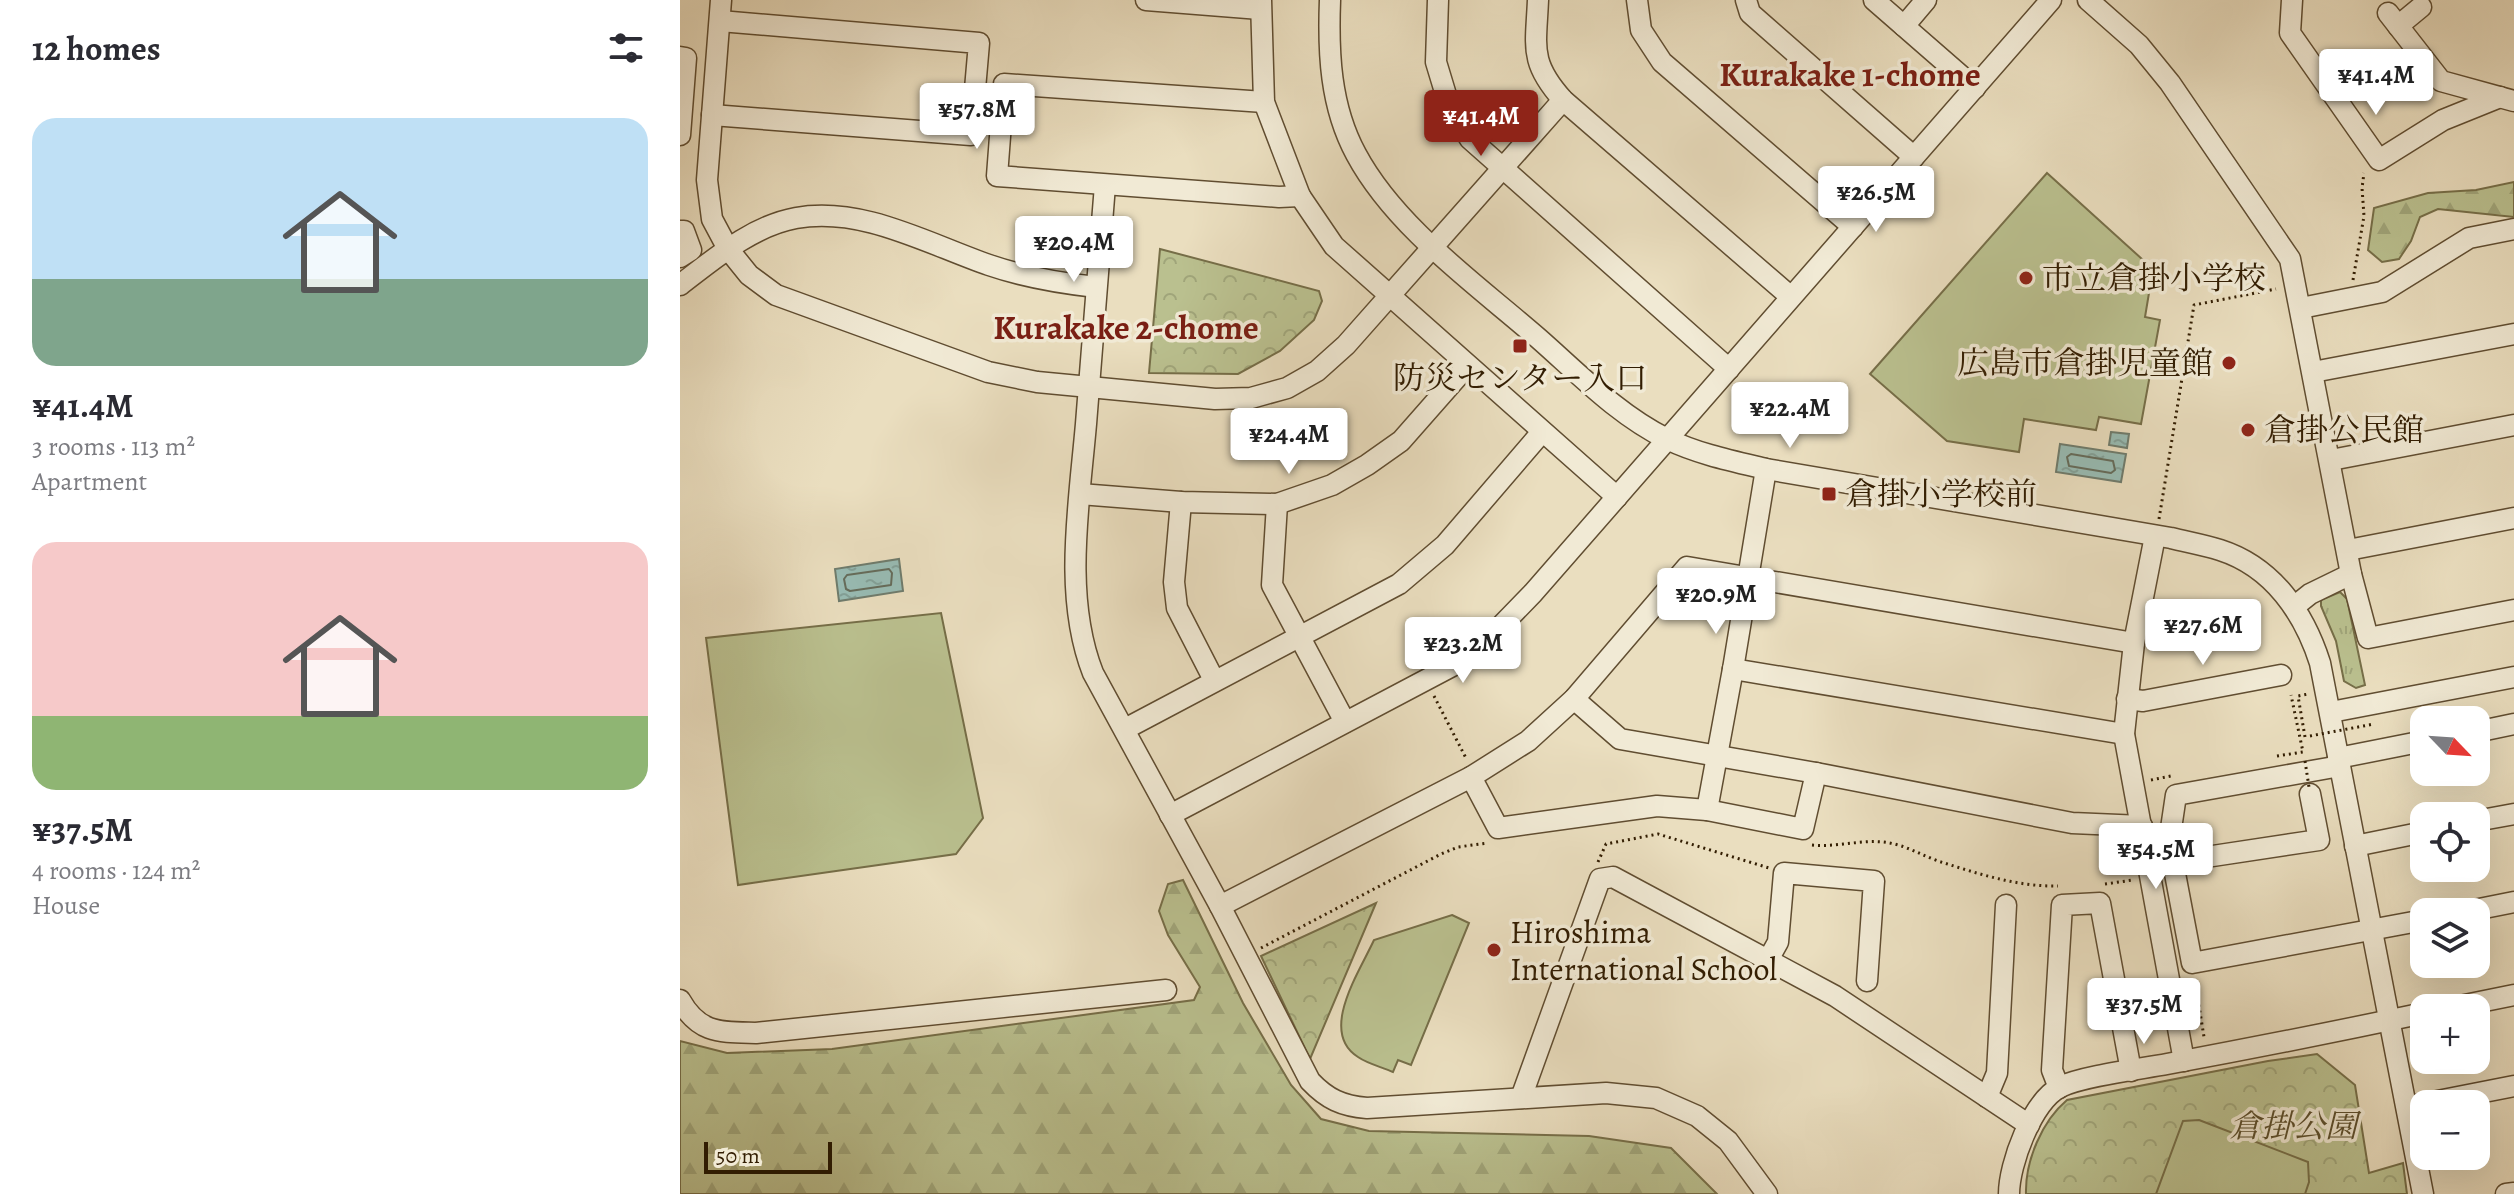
<!DOCTYPE html>
<html lang="en">
<head>
<meta charset="utf-8">
<style>
  body { margin:0; font-family:Alegreya,"Noto Serif JP",serif; background:#f7f7f7; color:#2b2b33; height:100vh; display:flex; flex-direction:column; font-size:30px; white-space:nowrap }
  * { box-sizing:border-box; margin:0 }
  p { font-size:26px; color:#7c7c81 }
  .icon { flex:none; width:44px; height:44px; fill:none; stroke:currentColor; stroke-width:2; stroke-linecap:round; stroke-linejoin:round }
  .map { position:relative; flex:1; overflow:hidden }
  .panel { display:flex; flex-direction:column; background:#fff; width:680px }
  .panel>* { flex:none }
  .needle { width:52px; rotate:115deg }
  .buttons { position:absolute; left:1730px; top:706px; display:grid; gap:16px }
  .buttons a { display:grid; place-items:center; width:80px; height:80px; border-radius:16px; background:#fff; box-shadow:0 8px 32px #0002; font-size:40px }
  .scale { position:absolute; left:24px; bottom:20px; width:128px; box-sizing:border-box; padding-left:8px; border:4px solid #321d02; border-top:0; font-size:22px; line-height:28px; white-space:nowrap; color:#321d02; -webkit-text-stroke:6px #f1ead5; paint-order:stroke }
  .price { position:absolute; translate:-50% -68px; padding:0 18px; border-radius:8px; background:#fff; color:#222; font-size:26px; line-height:52px; filter:drop-shadow(0 2px 4px #0008) }
  .price::after { content:''; position:absolute; left:50%; top:48px; width:24px; height:18px; margin-left:-12px; background:inherit; clip-path:polygon(0 0,100% 0,50% 100%) }
  .price.current { background:#8f2418; color:#fff }
  ul { padding:0; list-style:none }
  li { display:grid; align-content:center; gap:16px; height:424px; padding:0 32px }
  li span { display:grid; place-items:center; height:248px; border-radius:24px; color:#555 }
  li>.icon { margin-inline-start:auto }
  span .icon { width:144px; height:144px; fill:#fffc; stroke-width:1 }
  li b { font-size:34px }
  h2 { display:flex; justify-content:space-between; align-items:center; height:96px; padding:0 32px; font-size:34px }
  main { display:flex; flex:1; min-height:0 }
  .map>svg:first-child { display:block }
</style>
</head>
<body>
<main>
<section class="panel">
<h2>12 homes<svg class="icon" aria-label="filters" viewBox="0 0 24 24"><path d="M4 7h16M4 17h16"/><circle cx="9" cy="7" r="2"/><circle cx="15" cy="17" r="2"/></svg></h2>
<ul>
<li><span style="background:linear-gradient(#bfe0f5 65%,#7fa58c 0)"><svg class="icon" aria-label="home" viewBox="0 0 24 24"><path d="M3 11l9-7 9 7M6 9v11h12V9"/></svg></span><div><b>¥41.4M</b><p>3 rooms · 113 m²</p><p>Apartment</p></div></li>
<li><span style="background:linear-gradient(#f6c9c9 70%,#8fb573 0)"><svg class="icon" aria-label="home" viewBox="0 0 24 24"><path d="M3 11l9-7 9 7M6 9v11h12V9"/></svg></span><div><b>¥37.5M</b><p>4 rooms · 124 m²</p><p>House</p></div></li>
</ul>
</section>
<div class="map">
<svg width="1834" height="1194" viewBox="0 0 1834 1194">
  <defs>
    <pattern id="grass-tufts" width="24" height="20" patternUnits="userSpaceOnUse" patternTransform="scale(2)"><rect width="24" height="20" fill="#bac08f"/><path d="M3 7l-1-3M5 7V3M7 7l1-3M15 17l-1-3M17 17v-4M19 17l1-3" fill="none" stroke="#a0a57a"/></pattern>
    <pattern id="forest-firs" width="22" height="20" patternUnits="userSpaceOnUse" patternTransform="scale(2)"><rect width="22" height="20" fill="#bac08f"/><path d="M5 1l3.5 6h-7zM16 11l3.5 6h-7z" fill="#a0a57a"/></pattern>
    <pattern id="park-crowns" width="20" height="18" patternUnits="userSpaceOnUse" patternTransform="scale(2)"><rect width="20" height="18" fill="#bac08f"/><path d="M2 6a3 3 0 1 1 6 0M12 15a3 3 0 1 1 6 0" fill="none" stroke="#a0a57a"/></pattern>
    <pattern id="water-ripples" width="26" height="14" patternUnits="userSpaceOnUse" patternTransform="scale(2)"><rect width="26" height="14" fill="#98bcb4"/><path d="M2 4q2-2 4 0t4 0M15 11q2-2 4 0t4 0" fill="none" stroke="#83a199"/></pattern>
  </defs>
  <rect width="100%" height="100%" fill="#eadebf"/>
  <filter id="stains"><feTurbulence type="fractalNoise" baseFrequency=".0025" numOctaves="4"/><feColorMatrix values="0 0 0 0 .2 0 0 0 0 .09 0 0 0 0 .02 0 0 0 .5 -.17"/></filter>
  <radialGradient id="worn" r=".72"><stop offset=".6" stop-color="#630" stop-opacity="0"/><stop offset="1" stop-color="#630" stop-opacity=".3"/></radialGradient>
  <polygon fill="url(#grass-tufts)" stroke="#766e48" stroke-width="2" points="1660,592 1667,599 1685,685 1676,688 1664,681 1656,641 1641,606 1641,600"/>
  <g fill="url(#forest-firs)" stroke="#766e48" stroke-width="2">
    <polygon points="1834,182 1834,217 1758,209 1740,217 1731,241 1719,259 1702,262 1688,250 1694,208 1748,193 1796,190"/>
    <polygon points="503,880 563,1003 611,1085 641,1119 689,1131 909,1136 991,1148 1037,1194 0,1194 0,1041 47,1053 152,1049 514,1000 520,987 488,935 479,911 488,884"/>
  </g>
  <g fill="url(#park-crowns)" stroke="#766e48" stroke-width="2">
    <polygon points="480,249 639,291 642,301 634,320 600,351 558,374 469,373"/>
    <polygon points="696,903 630,1059 581,956"/>
    <path d="M1637 1054 1675 1085 1689 1173 1723 1163 1727 1194H1346C1345 1161 1362 1121 1387 1100L1588 1061Z"/>
  </g>
  <g fill="#bac08f" stroke="#766e48" stroke-width="2">
    <polygon points="1367,173 1473,269 1465,317 1480,320 1461,424 1419,417 1416,430 1344,419 1339,452 1267,441 1190,374"/>
    <polygon points="261,613 303,818 276,854 58,885 26,638"/>
    <path d="M772 915 789 923 731 1065 718 1060 713 1072C702 1067 688 1064 678 1057 638 1032 680 971 694 940Z"/>
    <polygon points="1519,1120 1628,1162 1629,1182 1625,1194 1476,1194 1503,1121"/>
  </g>
  <g fill="url(#water-ripples)" stroke="#6f7c6d" stroke-width="2">
    <polygon points="1431,432 1449,434 1447,448 1429,445"/>
    <polygon points="1380,444 1446,454 1441,482 1376,472"/>
    <polygon points="219,559 223,591 159,601 155,569"/>
  </g>
  <g fill="none" stroke-linecap="round" stroke-linejoin="round">
    <g stroke="#656c5b" stroke-width="2">
      <polygon points="1391,454 1433,461 1435,470 1431,473 1389,466 1387,457"/>
      <polygon points="209,569 212,573 211,585 170,591 166,589 164,579 167,575"/>
    </g>
    <defs>
      <g id="minor">
        <polyline points="41,0 27,180 32,219 48,249 69,275 96,295 308,372 357,382 535,399 571,398 607,388 637,371 666,345 883,100"/>
        <polyline points="466,0 580,9"/>
        <polyline points="581,0 584,102 620,196 654,246 937,497"/>
        <path d="M650 0C648 52 650 106 676 154 715 227 796 284 858 338 899 374 938 415 987 439 1018 454 1052 461 1086 469L1491 538C1507 542 1524 545 1540 550 1593 567 1624 613 1640 663L1743 1194"/>
        <polyline points="758,0 756,62 769,105 790,139 1049,369"/>
        <path d="M858 0C856 47 849 62 883 100L1111 297"/>
        <polyline points="957,0 961,30 982,62 1173,227"/>
        <polyline points="1066,0 1070,13 1234,157"/>
        <polyline points="1194,0 1295,88"/>
        <polyline points="1408,0 1459,45 1490,83 1610,259 1671,574 1688,638 1834,610"/>
        <polyline points="1612,0 1610,33 1699,160 1763,120 1820,97"/>
        <polyline points="1708,13 1761,81 1834,101"/>
        <polyline points="1224,26 1246,0"/>
        <polyline points="1718,26 1741,7"/>
        <polyline points="0,57 6,58 0,135"/>
        <polyline points="584,102 324,84 317,176 599,197 620,196"/>
        <polyline points="32,115 291,135 299,43 40,21"/>
        <path d="M425 185C418 265 412 345 406 424 399 505 383 597 413 673L540 906 630 1081C647 1099 662 1106 687 1108L926 1093 976 1098 1017 1116 1048 1141 1087 1194"/>
        <polyline points="0,231 4,231 11,250 0,257"/>
        <path d="M0 285C34 259 72 226 116 218 182 206 248 244 309 265 344 277 379 283 416 287"/>
        <polyline points="1621,308 1702,292 1789,238 1834,229"/>
        <polyline points="1633,372 1834,334"/>
        <polyline points="1651,460 1834,425"/>
        <polyline points="400,494 501,502 597,504 652,485 687,465 721,441 787,366"/>
        <polyline points="501,502 494,582 497,608 534,680"/>
        <polyline points="597,504 592,585 665,722"/>
        <polyline points="1475,536 1454,643 1444,734 1504,1061"/>
        <polyline points="1668,550 1834,518"/>
        <polyline points="1615,606 1630,594 1671,574"/>
        <polyline points="1053,669 1444,734"/>
        <polyline points="894,699 940,739 1136,773 1392,823 1462,826"/>
        <polyline points="1447,699 1463,701 1601,675"/>
        <polyline points="1651,712 1834,677"/>
        <polyline points="445,729 719,584 765,545 862,432"/>
        <polyline points="1796,732 1834,724"/>
        <polyline points="1658,758 1744,741"/>
        <polyline points="1660,766 1496,795 1489,842 1512,963 1744,920"/>
        <polyline points="791,777 818,828 977,806 1027,810 1123,829 1136,773"/>
        <polyline points="1027,810 1053,669 1086,469"/>
        <polyline points="490,815 776,664 821,626 853,593 1371,0"/>
        <polyline points="1796,821 1834,814"/>
        <polyline points="1675,846 1744,832"/>
        <polyline points="1493,862 1639,840 1630,794"/>
        <polyline points="540,906 791,777 848,741 894,699 1007,567 1454,643"/>
        <polyline points="1784,912 1834,902"/>
        <polyline points="1088,960 1098,942 1104,873 1194,881 1187,981"/>
        <path d="M0 1000C19 1034 40 1032 76 1033L486 990"/>
        <polyline points="1770,1008 1834,995"/>
        <polyline points="1379,1088 1372,1070 1382,905 1420,903 1451,1071"/>
        <polyline points="1307,1097 1317,1073 1326,905"/>
        <polyline points="841,1098 920,879 933,877 1155,996 1349,1125"/>
        <polyline points="1727,1107 1834,1086"/>
        <path d="M1329 1194C1329 1164 1352 1102 1380 1087 1402 1076 1460 1069 1487 1064 1573 1048 1659 1031 1744 1013"/>
        <polyline points="1826,1194 1834,1193"/>
      </g>
    </defs>
    <use href="#minor" stroke="#604d31" stroke-width="23"/>
    <g stroke="#321d02" stroke-width="3" stroke-dasharray="2 4" stroke-linecap="butt">
      <polyline points="1673,280 1684,216 1682,188 1684,173"/>
      <polyline points="1479,519 1514,305 1596,289"/>
      <polyline points="754,696 787,760"/>
      <polyline points="1625,737 1618,696 1628,694"/>
      <polyline points="1597,756 1623,752 1611,695"/>
      <polyline points="1471,780 1491,776"/>
      <path d="M1132 845C1161 848 1189 836 1218 845 1232 849 1244 856 1258 861 1296 873 1337 887 1378 886"/>
      <polyline points="918,862 926,844 978,834 1089,868"/>
      <polyline points="1425,884 1453,880"/>
      <polyline points="581,948 761,854 778,847 808,843"/>
      <polyline points="1515,981 1524,1037"/>
    </g>
    <use href="#minor" stroke="#f1ead5" stroke-width="20"/>
    <g stroke="#321d02" stroke-width="3" stroke-dasharray="2 4" stroke-linecap="butt">
      <polyline points="1630,736 1694,724"/>
      <polyline points="1625,761 1629,787"/>
    </g>
  </g>
  <g fill="#8f2418" stroke="#f1ead5" stroke-width="3">
    <circle cx="1346" cy="278" r="8"/>
    <rect x="832" y="338" width="16" height="16" rx="4"/>
    <circle cx="1549" cy="363" r="8"/>
    <circle cx="1568" cy="430" r="8"/>
    <rect x="1141" y="486" width="16" height="16" rx="4"/>
    <circle cx="814" cy="950" r="8"/>
  </g>
  <g text-anchor="middle" dominant-baseline="central" stroke-width="7" stroke-linejoin="round" paint-order="stroke">
    <g font-size="32" fill="#321d02" stroke="#f1ead5" text-anchor="start">
      <text x="1362" y="278">市立倉掛小学校</text>
      <text x="1533" y="363" text-anchor="end">広島市倉掛児童館</text>
      <text x="840" y="378" text-anchor="middle">防災センター入口</text>
      <text x="1584" y="430">倉掛公民館</text>
      <text x="1165" y="494">倉掛小学校前</text>
      <text x="830" y="932">Hiroshima<tspan x="830" dy="37">International School</tspan></text>
    </g>
    <g font-size="32" font-style="italic" fill="#5b4e2c" stroke="#f1ead5">
      <text x="1613" y="1126">倉掛公園</text>
    </g>
    <g font-size="34" font-weight="bold" fill="#7a1f14" stroke="#f1ead5">
      <text x="1170" y="74">Kurakake 1-chome</text>
      <text x="446" y="327">Kurakake 2-chome</text>
    </g>
  </g>
  <rect width="100%" height="100%" filter="url(#stains)"/>
  <rect width="100%" height="100%" fill="url(#worn)"/>
</svg>
<div class="buttons">
<a><svg class="needle" viewBox="-14 -14 28 28"><path d="M0-13l5 13h-10z" fill="#e53935"/><path d="M0 13l5-13h-10z" fill="#7c7c81"/></svg></a>
<a><svg class="icon" aria-label="locate" viewBox="0 0 24 24"><circle cx="12" cy="12" r="6"/><path d="M12 2v4M12 18v4M2 12h4M18 12h4"/></svg></a>
<a><svg class="icon" aria-label="layers" viewBox="0 0 24 24"><path d="M12 4l9 5-9 5-9-5zM3 14l9 5 9-5"/></svg></a>
<a>+</a>
<a>−</a>
</div>
<div class="scale">50 m</div>
<b class="price" style="left:1696px;top:117px">¥41.4M</b>
<b class="price" style="left:297px;top:151px">¥57.8M</b>
<b class="price current" style="left:801px;top:158px">¥41.4M</b>
<b class="price" style="left:1196px;top:234px">¥26.5M</b>
<b class="price" style="left:394px;top:284px">¥20.4M</b>
<b class="price" style="left:1110px;top:450px">¥22.4M</b>
<b class="price" style="left:609px;top:476px">¥24.4M</b>
<b class="price" style="left:1036px;top:636px">¥20.9M</b>
<b class="price" style="left:1523px;top:667px">¥27.6M</b>
<b class="price" style="left:783px;top:685px">¥23.2M</b>
<b class="price" style="left:1476px;top:891px">¥54.5M</b>
<b class="price" style="left:1464px;top:1046px">¥37.5M</b>
</div>
</main>
</body>
</html>
